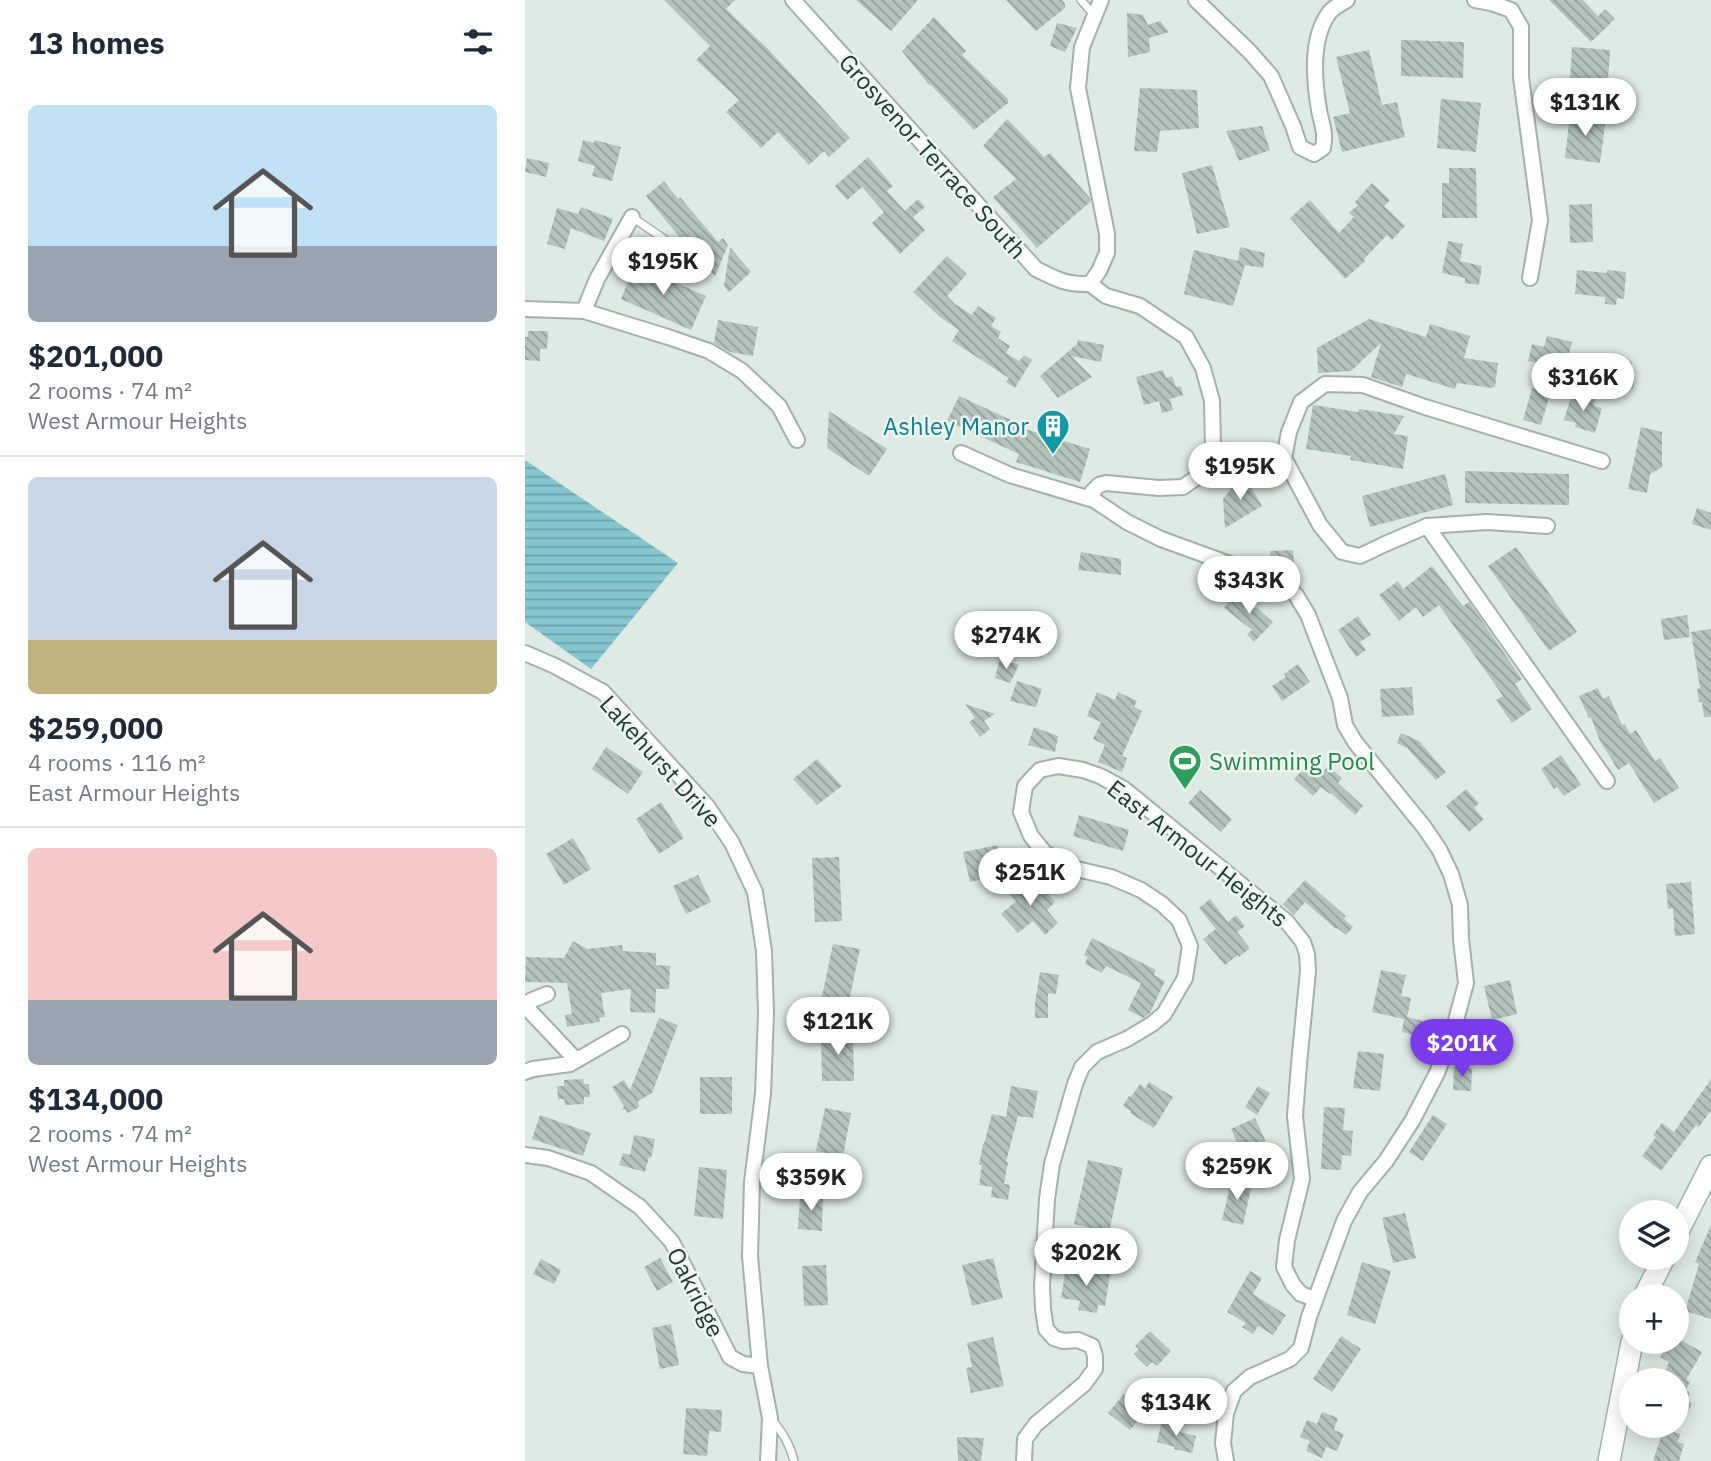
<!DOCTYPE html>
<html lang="en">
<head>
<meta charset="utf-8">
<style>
  body { margin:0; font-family:"IBM Plex Sans",sans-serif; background:#f2f2f3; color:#1f2937; height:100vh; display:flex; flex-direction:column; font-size:26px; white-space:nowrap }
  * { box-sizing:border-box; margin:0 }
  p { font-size:23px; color:#747a83 }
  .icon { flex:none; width:38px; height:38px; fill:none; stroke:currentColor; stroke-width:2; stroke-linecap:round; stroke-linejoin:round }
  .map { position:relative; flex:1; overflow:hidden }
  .panel { display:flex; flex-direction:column; background:#fff; width:525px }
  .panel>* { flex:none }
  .buttons { position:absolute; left:1094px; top:1200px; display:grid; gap:14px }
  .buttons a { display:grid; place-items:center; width:70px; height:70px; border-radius:50%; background:#fff; box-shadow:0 4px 18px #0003; font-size:35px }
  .price { position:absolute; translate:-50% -60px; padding:0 16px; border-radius:24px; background:#fff; color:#222; font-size:23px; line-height:46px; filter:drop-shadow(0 2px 4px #0008) }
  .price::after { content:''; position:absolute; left:50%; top:42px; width:21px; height:16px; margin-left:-10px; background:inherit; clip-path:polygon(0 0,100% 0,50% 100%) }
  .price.active { background:#7c3aed; color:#fff }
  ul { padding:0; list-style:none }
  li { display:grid; align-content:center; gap:14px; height:371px; padding:0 28px }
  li+li { border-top:2px solid #e0e1e3 }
  li span { display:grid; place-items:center; height:217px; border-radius:10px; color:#555 }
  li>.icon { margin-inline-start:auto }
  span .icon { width:126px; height:126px; fill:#fffc; stroke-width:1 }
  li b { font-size:30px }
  h2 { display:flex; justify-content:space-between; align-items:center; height:84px; padding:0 28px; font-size:30px }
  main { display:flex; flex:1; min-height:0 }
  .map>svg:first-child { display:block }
</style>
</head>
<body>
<main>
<section class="panel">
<h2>13 homes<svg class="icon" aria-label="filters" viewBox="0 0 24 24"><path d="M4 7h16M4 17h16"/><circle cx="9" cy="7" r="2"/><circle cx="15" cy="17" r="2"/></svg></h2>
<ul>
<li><span style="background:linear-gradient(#bfe0f5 65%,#9aa5b1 0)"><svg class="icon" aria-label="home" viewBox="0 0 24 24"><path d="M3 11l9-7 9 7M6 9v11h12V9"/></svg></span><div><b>$201,000</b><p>2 rooms · 74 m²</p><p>West Armour Heights</p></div></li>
<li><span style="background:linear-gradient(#c9d6e8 75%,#c2b280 0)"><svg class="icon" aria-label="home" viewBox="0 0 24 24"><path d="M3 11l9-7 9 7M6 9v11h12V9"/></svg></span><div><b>$259,000</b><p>4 rooms · 116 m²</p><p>East Armour Heights</p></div></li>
<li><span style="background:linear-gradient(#f6c9c9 70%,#9aa5b1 0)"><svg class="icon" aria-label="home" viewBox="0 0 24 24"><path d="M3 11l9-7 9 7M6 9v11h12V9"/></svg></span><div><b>$134,000</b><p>2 rooms · 74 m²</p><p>West Armour Heights</p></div></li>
</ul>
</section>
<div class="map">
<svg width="1186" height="1461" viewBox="0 0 1186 1461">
  <defs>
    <pattern id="water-rules" width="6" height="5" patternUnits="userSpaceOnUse" patternTransform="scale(1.75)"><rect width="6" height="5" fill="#85c6d0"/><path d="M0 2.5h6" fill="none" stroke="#6ca2a9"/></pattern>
    <pattern id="building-back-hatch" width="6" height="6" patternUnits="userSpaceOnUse" patternTransform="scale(1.75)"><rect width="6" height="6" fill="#b3c4bd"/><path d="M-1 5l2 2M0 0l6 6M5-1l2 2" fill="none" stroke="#91a09a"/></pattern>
  </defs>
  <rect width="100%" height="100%" fill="#deeae4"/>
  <polygon fill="url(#water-rules)" points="0,460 153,563 66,669 0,622"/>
  <g fill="url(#building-back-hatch)">
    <polygon points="139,0 210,0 201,9 244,50 325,138 304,157 299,151 284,165 253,132 236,148 201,112 214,100 171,60 185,46"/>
    <polygon points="331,0 393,0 366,31"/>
    <polygon points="481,0 537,0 540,4 540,8 511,31"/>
    <polygon points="1024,0 1058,0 1073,16 1080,9 1090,19 1066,42"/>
    <polygon points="602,13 618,15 623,25 635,21 644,32 624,38 625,52 603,57"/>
    <polygon points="409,17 441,51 437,55 483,99 483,103 449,130 405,84 404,85 377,51"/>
    <polygon points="532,23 552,28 540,52 525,46"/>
    <polygon points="876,40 939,42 938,78 876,76"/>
    <polygon points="1047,47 1085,50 1082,95 1044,92"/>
    <polygon points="844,50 857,105 872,102 880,137 817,152 808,117 825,113 811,57"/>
    <polygon points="615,88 672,90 674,128 635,131 632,152 609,151"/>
    <polygon points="916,99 956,103 951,152 912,148"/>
    <polygon points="1045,114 1081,118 1075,163 1040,158"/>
    <polygon points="482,119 519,157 525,153 565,198 566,201 512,248 468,197 491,179 458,146"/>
    <polygon points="737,126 745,150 714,161 701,131"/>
    <polygon points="58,140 69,143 70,140 96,147 87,181 67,176 70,166 53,161"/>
    <polygon points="343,157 368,186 362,191 380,211 393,199 400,207 388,217 400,230 375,254 347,223 359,212 337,187 322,200 310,186"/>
    <polygon points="2,158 24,163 21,177 0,172"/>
    <polygon points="687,165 705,227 672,234 657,173"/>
    <polygon points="924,168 951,168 952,218 917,218 917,183 924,183"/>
    <polygon points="139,181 153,199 155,197 193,242 198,238 203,245 190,276 167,248 164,249 121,196"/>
    <polygon points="847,183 865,200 859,206 880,226 867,240 862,235 839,259 840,261 820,279 765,218 785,200 814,233 829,217 824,213 833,205 830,202"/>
    <polygon points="1067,204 1068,242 1045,243 1044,205"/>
    <polygon points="56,207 88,219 79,241 46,228 40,249 22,244 32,208 53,214"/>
    <polygon points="923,241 938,244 935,261 957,266 954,285 940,283 940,278 917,273"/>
    <polygon points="205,247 226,272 204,292 199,286"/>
    <polygon points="715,247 740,253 738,268 720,265 708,306 659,294 669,250 713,261"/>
    <polygon points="422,256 442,274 422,296 430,304 447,315 453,306 471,318 466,326 476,332 473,338 485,346 481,353 494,361 490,367 499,355 507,360 490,388 481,382 484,378 427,341 434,330 415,317 388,292"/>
    <polygon points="110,265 181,296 166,330 96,299"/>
    <polygon points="1052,270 1082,273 1082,270 1101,272 1099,299 1092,298 1091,305 1080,304 1080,297 1050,294"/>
    <polygon points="844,319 901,337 905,324 945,336 939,358 973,363 970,387 967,387 967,388 932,383 930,389 881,374 877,387 846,377 856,343 826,371 793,373 792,348"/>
    <polygon points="193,320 233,327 228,356 205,352 189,343"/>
    <polygon points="3,331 23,331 22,349 15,349 15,361 0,360 0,337 3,337"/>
    <polygon points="1022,336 1047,342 1040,370 1003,361 1007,344 1019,347"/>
    <polygon points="553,340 579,345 576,362 546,356 567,377 533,398 515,376 552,344"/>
    <polygon points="1095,360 1107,362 1105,375 1110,376 1108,389 1071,383 1074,368 1094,371"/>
    <polygon points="638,370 641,378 647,376 651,387 656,386 658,395 645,399 648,410 637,413 634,401 619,405 611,377"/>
    <polygon points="1007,388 1025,394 1016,425 998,420"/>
    <polygon points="1047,393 1070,399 1069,406 1077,408 1070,433 1050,427 1051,423 1039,420"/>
    <polygon points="434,396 499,426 497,428 565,449 555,482 491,462 494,454 422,421"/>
    <polygon points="788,405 833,412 834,409 879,416 869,434 883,436 878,469 825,460 826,456 781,449"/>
    <polygon points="304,411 362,449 344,476 302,448"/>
    <polygon points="1116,427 1137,432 1137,467 1125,474 1122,493 1103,489"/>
    <polygon points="940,471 1044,474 1044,505 940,503"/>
    <polygon points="718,474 737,506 700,528 698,499"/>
    <polygon points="920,474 928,505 845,527 837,496"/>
    <polygon points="1172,508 1186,513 1186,530 1167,524"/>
    <polygon points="991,547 1052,632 1024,651 963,566"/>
    <polygon points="768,550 769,564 747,566 745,551"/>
    <polygon points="556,552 596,559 596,575 553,570"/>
    <polygon points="907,566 938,606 944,602 997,679 990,684 1007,709 987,723 971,700 978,696 914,605 898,617 891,607 874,621 854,595 873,581 878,589"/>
    <polygon points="711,593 731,609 732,608 748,622 729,642 722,634 727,630 699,608"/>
    <polygon points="1162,615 1165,637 1139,640 1136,619"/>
    <polygon points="833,616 846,635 835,642 841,650 831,657 813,630"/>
    <polygon points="1186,629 1186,717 1179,717 1177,702 1174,702 1172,689 1175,688 1166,632"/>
    <polygon points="475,658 494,665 485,683 470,678"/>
    <polygon points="773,664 785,682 757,701 747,686 761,677 759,674"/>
    <polygon points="492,681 517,689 511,707 485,701"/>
    <polygon points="887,687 889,715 857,717 855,689"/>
    <polygon points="1073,688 1078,699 1084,696 1097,725 1100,724 1105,734 1111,730 1130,761 1135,758 1154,788 1129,803 1104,763 1093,770 1074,739 1066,717 1064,718 1054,696"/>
    <polygon points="572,692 590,700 593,692 612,701 609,707 617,711 597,756 602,758 597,772 573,762 580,745 568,739 576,722 562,716"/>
    <polygon points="440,704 470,714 459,721 465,729 455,737 444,722 450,718"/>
    <polygon points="509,727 533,736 530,752 503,745"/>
    <polygon points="876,733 894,741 921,772 911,780 882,748 872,743"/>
    <polygon points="81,747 118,772 103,794 67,769"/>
    <polygon points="1036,755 1056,785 1039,796 1032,787 1029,789 1016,769"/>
    <polygon points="292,759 317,786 292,805 268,779"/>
    <polygon points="788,759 800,770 803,766 817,778 813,783 838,806 830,815 806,793 805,794 796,787 788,796 769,779"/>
    <polygon points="941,789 954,803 949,808 959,819 944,832 921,806"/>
    <polygon points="675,790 707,819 696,832 663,803"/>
    <polygon points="136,802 159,838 134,854 111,819"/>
    <polygon points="554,815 604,830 598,851 548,836"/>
    <polygon points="48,838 66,869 39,885 21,854"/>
    <polygon points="473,845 480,874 445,882 438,852"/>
    <polygon points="314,857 317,921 290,922 287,858"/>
    <polygon points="173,875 186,902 161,914 148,886"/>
    <polygon points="495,879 504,890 513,882 530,902 522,910 533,923 520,935 508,921 493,933 476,914 491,901 482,891"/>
    <polygon points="780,880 821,916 819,919 828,927 821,935 812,928 811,929 780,902 769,915 758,904"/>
    <polygon points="1166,882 1170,934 1150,936 1148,908 1143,909 1141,884"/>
    <polygon points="685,899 703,922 711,915 720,926 712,932 725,948 714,957 713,955 700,965 678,939 691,929 674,908"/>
    <polygon points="567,938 631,970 629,975 640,981 625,1013 621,1016 619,1018 603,1010 616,983 581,966 577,973 560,964 563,957 559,955"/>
    <polygon points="48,941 62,949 97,945 98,951 131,953 131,965 145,966 144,989 131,989 130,1013 105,1012 106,989 76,993 80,1017 74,1018 75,1022 42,1027 40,1015 47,1014 42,983 0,982 1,957 39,958"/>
    <polygon points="308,944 335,949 322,1011 295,1006"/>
    <polygon points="856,970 881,975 876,996 886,998 882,1017 898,1021 895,1036 877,1032 879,1019 847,1012"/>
    <polygon points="515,972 534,975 531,994 523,993 523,1018 510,1018 510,1003"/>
    <polygon points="985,980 992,1014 967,1020 959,986"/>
    <polygon points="134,1018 153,1025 127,1093 113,1101 114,1107 103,1113 100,1109 97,1110 99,1106 87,1087 99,1080 105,1090"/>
    <polygon points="328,1029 329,1081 297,1081 296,1040 311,1040 311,1030"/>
    <polygon points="833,1051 859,1054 855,1091 828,1088"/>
    <polygon points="929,1067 947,1068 946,1091 928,1090"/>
    <rect x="175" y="1077" width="32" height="37"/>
    <polygon points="58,1079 59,1084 64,1084 65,1097 59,1097 59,1104 40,1105 39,1099 33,1099 32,1086 39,1086 39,1080"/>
    <polygon points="1186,1079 1186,1110 1174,1127 1171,1125 1136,1171 1117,1156 1131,1137 1128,1135 1137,1123 1149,1132"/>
    <polygon points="624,1082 648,1097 629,1128 605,1113 606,1111 598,1106 604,1096 606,1097 615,1084 620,1088"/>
    <polygon points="486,1086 513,1091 508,1118 493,1116 481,1162 483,1162 479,1184 485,1185 483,1200 466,1197 467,1187 454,1185 457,1165 454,1165 458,1144 459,1144 467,1114 481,1117"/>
    <polygon points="733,1086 745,1093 732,1115 720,1107"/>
    <polygon points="799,1107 820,1108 818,1130 828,1131 826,1156 817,1155 816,1170 796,1169"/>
    <polygon points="300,1108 326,1113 318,1156 291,1151"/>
    <polygon points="15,1115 66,1133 58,1156 7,1139"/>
    <polygon points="908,1115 922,1124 898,1161 884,1152"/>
    <polygon points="730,1118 751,1164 733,1172 727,1158 720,1161 706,1129"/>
    <polygon points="109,1135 130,1139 126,1158 124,1157 120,1172 94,1165 98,1153 105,1155"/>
    <polygon points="563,1160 598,1168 584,1232 549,1224"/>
    <polygon points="174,1167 202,1170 198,1219 169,1216"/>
    <polygon points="707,1179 727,1184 718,1225 697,1220"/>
    <polygon points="275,1195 298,1197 297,1231 273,1229"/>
    <polygon points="880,1213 891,1258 868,1263 857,1218"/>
    <polygon points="1186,1225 1186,1319 1160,1311 1174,1264 1170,1262"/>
    <polygon points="135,1258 148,1282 132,1291 119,1267"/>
    <polygon points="468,1258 478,1298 447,1306 437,1265"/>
    <polygon points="16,1259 36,1270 29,1284 8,1274"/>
    <polygon points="837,1262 866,1271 850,1324 822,1315"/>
    <polygon points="301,1265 303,1305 279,1306 277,1266"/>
    <polygon points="541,1267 585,1274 580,1306 573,1305 572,1313 553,1310 555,1301 536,1298"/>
    <polygon points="725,1271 737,1278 728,1294 761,1315 748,1335 733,1326 728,1334 717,1327 721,1323 702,1312"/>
    <polygon points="146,1324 154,1365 135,1369 127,1328"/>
    <polygon points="625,1331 646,1351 632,1366 627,1362 622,1367 609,1354 614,1349 610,1346"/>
    <polygon points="816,1336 836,1349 807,1392 788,1379"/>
    <polygon points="468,1337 479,1386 446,1393 441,1368 447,1367 442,1343"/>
    <polygon points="1152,1338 1177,1352 1161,1380 1165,1382 1161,1390 1165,1392 1162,1400 1167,1403 1163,1413 1157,1410 1152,1424 1152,1381 1136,1381 1144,1362 1135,1357 1144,1342 1152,1342"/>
    <polygon points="599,1394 620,1412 605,1430 583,1413"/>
    <polygon points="161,1408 197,1410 196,1432 184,1431 182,1456 158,1454"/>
    <polygon points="797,1412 813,1418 809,1430 819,1434 812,1451 801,1447 797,1458 781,1451 785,1441 775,1437 782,1420 792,1424"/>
    <polygon points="637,1421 647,1424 646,1430 671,1436 667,1453 649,1449 650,1447 632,1442"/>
    <polygon points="1142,1430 1155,1434 1153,1442 1159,1444 1154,1461 1128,1461 1136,1437 1140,1437"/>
    <polygon points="432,1437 459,1438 456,1461 433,1461"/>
  </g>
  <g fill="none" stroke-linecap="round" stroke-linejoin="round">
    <defs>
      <g id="service">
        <polyline points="556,0 569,15"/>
        <polyline points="107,217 165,257"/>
        <path d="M246 1418C257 1432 265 1444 269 1461"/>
      </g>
      <g id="minor">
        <path d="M268 0 511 269C531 279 541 285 565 284"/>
        <path d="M671 0 725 52 746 76 768 126 775 147 789 154 798 148C801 131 797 126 794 110 789 80 785 39 804 13 808 7 816 4 822 0"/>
        <polyline points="950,0 966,3 986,10 996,27 996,77 1015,220 1005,278"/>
        <polyline points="565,284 581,296 615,306 661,337 678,368 687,401 688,450 675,475 658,487 634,488 581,483 574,485 567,492 569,500 602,522 636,539 757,583 771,595 783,615 815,698 820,725 830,742 899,827 914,849 926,874 935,905 936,939 941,983 929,1028 912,1073 887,1121 861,1161 835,1192 819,1221 784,1317 776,1348 765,1359 725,1377 709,1391 701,1413 698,1443 701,1461"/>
        <polyline points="565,284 574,271 582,253 582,234 553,88 557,47 576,0"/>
        <polyline points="0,309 59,311 143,337 184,351 217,371 254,406 272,440"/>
        <polyline points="59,311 72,279 107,217"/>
        <polyline points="688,450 735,458 759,458"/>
        <polyline points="436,453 485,475 569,500"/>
        <polyline points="759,458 764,432 776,402 800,384 838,385 900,407 1077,461"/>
        <polyline points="759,458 795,525 817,552 835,556 860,544 902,526 962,522 1022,526"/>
        <polyline points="902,526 1082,781"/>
        <polyline points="0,653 30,666 78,692 182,806 207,843 230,892 239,951 241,1013 238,1094 227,1182 225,1256 235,1366 245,1418 243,1461"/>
        <polyline points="22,994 5,1001 3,1009 51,1060"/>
        <polyline points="0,1072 8,1069 45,1064 97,1034"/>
        <polyline points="0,1155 23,1158 66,1173 115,1207 147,1242 205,1357 218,1364 235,1366"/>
        <polyline points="499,1461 500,1439 511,1424 559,1384 570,1369 570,1356 567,1346 553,1340 538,1341 529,1338 521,1329 518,1309 517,1286 522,1199 527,1164 550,1084 557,1067 572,1052 602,1039 627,1024 639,1014 660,978 665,946 654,920 637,904 616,890 586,877 543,867 520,853 506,836 496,812 500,786 515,770 533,766 558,770 575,776 599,789 762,922 778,942 782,954 783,971 774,1064 770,1116 777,1179 762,1240 759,1267 768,1285 776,1294 790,1299"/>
      </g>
      <g id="secondary">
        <polyline points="1152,1233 1186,1166"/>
        <polyline points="1119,1297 1139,1258"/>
        <polyline points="1084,1461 1107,1342"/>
      </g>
    </defs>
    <use href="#service" stroke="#a1b1ab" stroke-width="10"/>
    <use href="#minor" stroke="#a1b1ab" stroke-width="18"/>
    <use href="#secondary" stroke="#9db5ac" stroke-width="24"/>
    <use href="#service" stroke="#fff" stroke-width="7"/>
    <use href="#minor" stroke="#fff" stroke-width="14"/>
    <use href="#secondary" stroke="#fff" stroke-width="21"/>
  </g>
  <defs>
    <symbol id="building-pin" viewBox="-11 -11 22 30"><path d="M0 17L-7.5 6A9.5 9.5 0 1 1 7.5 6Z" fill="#0f9aa8" stroke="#eef6f2"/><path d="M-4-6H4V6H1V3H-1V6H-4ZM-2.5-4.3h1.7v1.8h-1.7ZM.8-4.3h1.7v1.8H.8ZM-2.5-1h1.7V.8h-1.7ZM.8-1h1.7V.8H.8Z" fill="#fff"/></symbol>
    <symbol id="stadium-pin" viewBox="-11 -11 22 30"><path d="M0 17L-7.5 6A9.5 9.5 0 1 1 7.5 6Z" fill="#2e9e5b" stroke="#eef6f2"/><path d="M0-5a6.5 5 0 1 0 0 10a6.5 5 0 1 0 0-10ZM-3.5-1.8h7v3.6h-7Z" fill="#fff"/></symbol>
  </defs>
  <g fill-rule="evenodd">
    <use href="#building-pin" x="509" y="407" width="38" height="52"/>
    <use href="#stadium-pin" x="641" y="742" width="38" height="52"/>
  </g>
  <g text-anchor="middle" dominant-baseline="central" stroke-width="5" stroke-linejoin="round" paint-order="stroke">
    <g font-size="24" fill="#1f3931" stroke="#eef6f2">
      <text transform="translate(408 156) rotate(48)">Grosvenor Terrace South</text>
      <text transform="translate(136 761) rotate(48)">Lakehurst Drive</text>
      <text transform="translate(673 853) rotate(38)">East Armour Heights</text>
      <text transform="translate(171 1292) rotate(63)">Oakridge</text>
    </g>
    <g font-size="24" fill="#0d838f" stroke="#eef6f2" text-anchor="end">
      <text x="504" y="426">Ashley Manor</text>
    </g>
    <g font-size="24" fill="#27864d" stroke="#eef6f2" text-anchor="start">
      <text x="684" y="761">Swimming Pool</text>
    </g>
  </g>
</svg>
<div class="buttons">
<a><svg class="icon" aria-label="layers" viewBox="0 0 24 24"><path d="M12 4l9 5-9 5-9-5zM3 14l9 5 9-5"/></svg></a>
<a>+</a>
<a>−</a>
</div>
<b class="price" style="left:1060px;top:138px">$131K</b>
<b class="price" style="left:138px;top:297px">$195K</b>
<b class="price" style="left:1058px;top:413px">$316K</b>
<b class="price" style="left:715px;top:502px">$195K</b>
<b class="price" style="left:724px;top:616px">$343K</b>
<b class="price" style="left:481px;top:671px">$274K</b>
<b class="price" style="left:505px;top:908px">$251K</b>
<b class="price" style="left:313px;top:1057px">$121K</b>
<b class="price active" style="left:937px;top:1079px">$201K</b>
<b class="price" style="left:712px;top:1202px">$259K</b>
<b class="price" style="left:286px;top:1213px">$359K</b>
<b class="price" style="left:561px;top:1288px">$202K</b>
<b class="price" style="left:651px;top:1438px">$134K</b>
</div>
</main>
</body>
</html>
